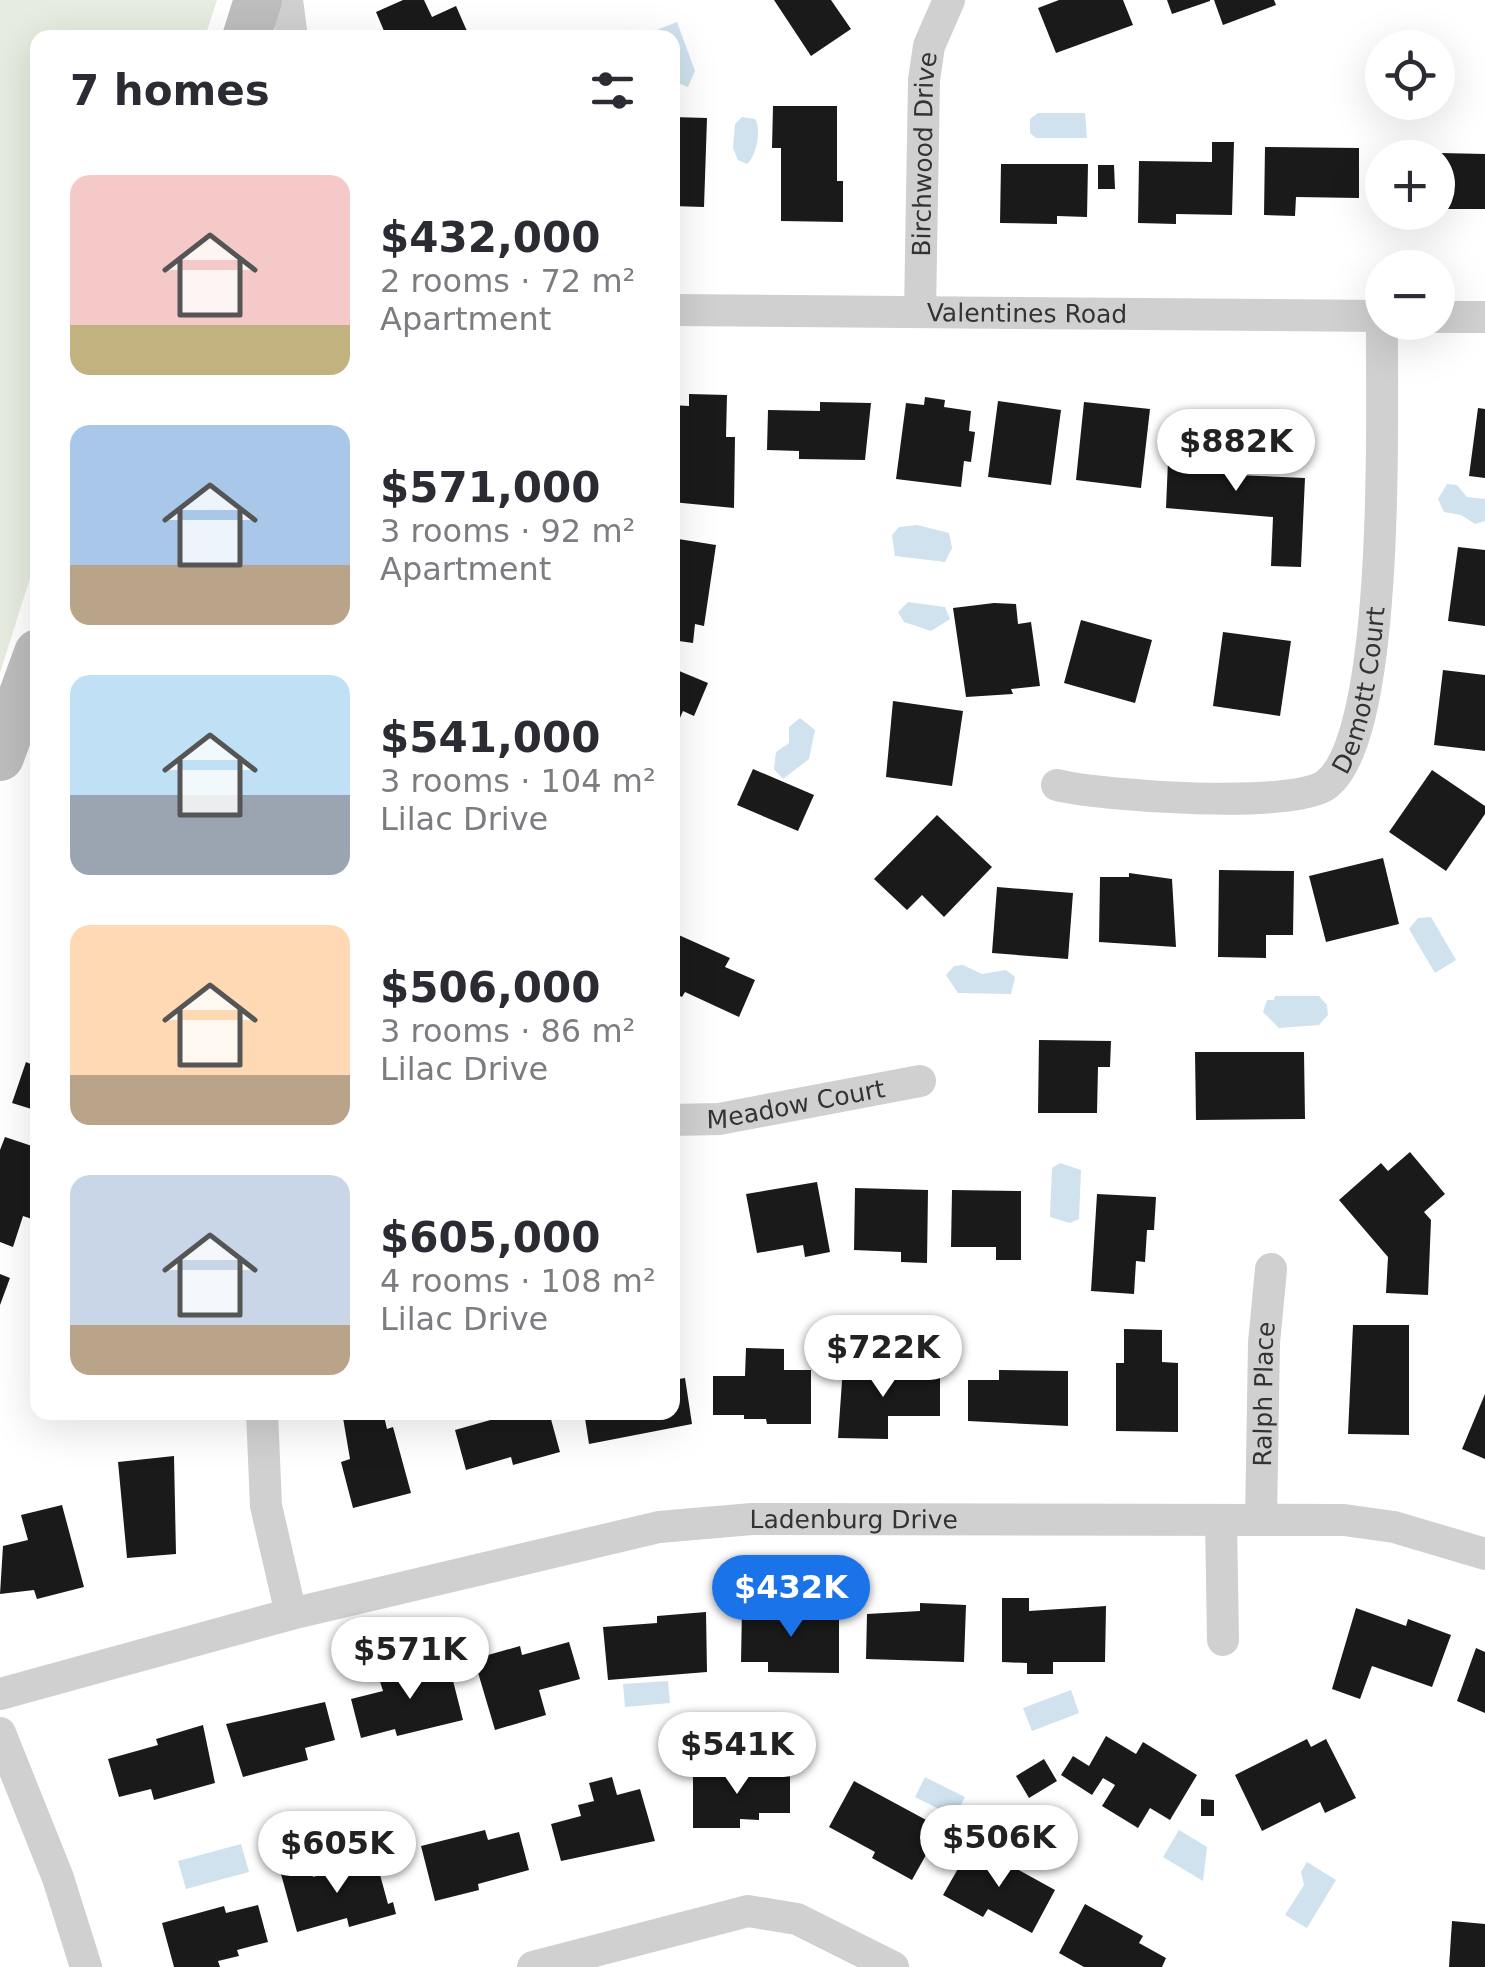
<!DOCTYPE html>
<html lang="en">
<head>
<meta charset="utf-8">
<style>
  body { margin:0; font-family:"DejaVu Sans",sans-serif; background:#f2f2f3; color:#2b2b33; height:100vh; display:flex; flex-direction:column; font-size:38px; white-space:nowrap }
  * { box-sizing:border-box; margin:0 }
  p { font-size:32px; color:#7c7c81 }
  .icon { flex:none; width:55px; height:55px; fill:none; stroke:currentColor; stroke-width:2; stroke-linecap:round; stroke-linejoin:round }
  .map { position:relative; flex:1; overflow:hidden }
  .drawer { position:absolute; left:30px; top:30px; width:650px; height:1390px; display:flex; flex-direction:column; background:#fff; border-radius:20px; box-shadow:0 10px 40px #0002 }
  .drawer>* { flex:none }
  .tools { position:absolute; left:1365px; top:30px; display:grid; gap:20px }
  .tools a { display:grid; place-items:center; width:90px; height:90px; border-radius:50%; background:#fff; box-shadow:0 10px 40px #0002; font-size:50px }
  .price { position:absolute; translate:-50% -85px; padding:0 22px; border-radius:35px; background:#fff; color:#222; font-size:32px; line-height:65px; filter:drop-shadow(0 2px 5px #0008) }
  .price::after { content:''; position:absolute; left:50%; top:60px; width:30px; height:22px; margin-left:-15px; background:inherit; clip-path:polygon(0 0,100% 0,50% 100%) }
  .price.selected { background:#1a73e8; color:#fff }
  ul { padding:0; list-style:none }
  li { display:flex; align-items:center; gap:30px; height:250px; padding:0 40px }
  li span { display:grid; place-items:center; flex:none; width:280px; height:200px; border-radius:20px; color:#555 }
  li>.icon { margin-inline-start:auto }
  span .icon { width:120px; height:120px; fill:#fffc; stroke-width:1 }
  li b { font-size:42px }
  h2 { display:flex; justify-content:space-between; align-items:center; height:120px; padding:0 40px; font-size:42px }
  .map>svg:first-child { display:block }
</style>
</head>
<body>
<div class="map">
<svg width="1485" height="1967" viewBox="0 0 1485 1967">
  <rect width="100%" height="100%" fill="#fff"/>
  <polygon fill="#e6ecdf" points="0,0 217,0 205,37 38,38 37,556 0,673"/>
  <g fill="#cfe2ee">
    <polygon points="677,22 695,71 688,87 673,81 672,38 656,37 654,31"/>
    <polygon points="1038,113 1085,113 1087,138 1036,138 1030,133 1030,119"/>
    <path d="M742 117 755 119C762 129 756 157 747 164L738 160 733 148 735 124Z"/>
    <polygon points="1447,484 1457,485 1467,497 1485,499 1485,521 1475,524 1461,515 1444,512 1438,499"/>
    <polygon points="917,525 949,533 952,548 945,562 895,556 892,535 899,527"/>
    <polygon points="908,602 945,607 950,619 931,631 904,622 898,612"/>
    <polygon points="800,718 815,730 809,759 783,779 774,769 776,752 789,743 789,727"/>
    <polygon points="1431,917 1456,960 1435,973 1409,929 1418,918"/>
    <polygon points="963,965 982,974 1006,970 1015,977 1011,994 958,993 946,975 954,966"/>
    <polygon points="1275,996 1319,996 1327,1005 1328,1015 1319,1025 1279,1028 1263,1012 1267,1000 1274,1000"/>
    <polygon points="1060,1163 1081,1170 1079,1219 1070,1223 1050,1217 1052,1168"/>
    <polygon points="668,1681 670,1703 625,1707 623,1684"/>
    <polygon points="1071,1690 1079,1713 1032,1731 1023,1708"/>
    <polygon points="925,1777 965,1797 955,1817 915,1797"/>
    <polygon points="1179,1830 1207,1847 1203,1881 1163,1857"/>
    <polygon points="241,1844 249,1872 186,1889 178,1861"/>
    <polygon points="1307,1862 1336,1880 1307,1928 1285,1915 1304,1885 1301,1872"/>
  </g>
  <g fill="#1a1a1a">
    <polygon points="403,0 424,0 432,17 456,6 470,38 387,38 376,12"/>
    <polygon points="774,0 831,0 851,29 811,56"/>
    <polygon points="1059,0 1123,0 1133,25 1056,53 1038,8"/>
    <polygon points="1167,0 1210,0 1210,1 1172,14"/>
    <polygon points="1214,0 1274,0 1276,5 1223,25"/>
    <polygon points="773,106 837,106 837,181 843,181 843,222 781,221 781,148 772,148"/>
    <polygon points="672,117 707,118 704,207 672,206"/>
    <polygon points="1212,142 1234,142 1232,215 1176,214 1176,224 1138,223 1139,161 1212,162"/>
    <polygon points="1265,147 1359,148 1359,198 1296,197 1295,216 1264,215"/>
    <polygon points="1396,152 1485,154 1485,209 1438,209 1438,158 1396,158"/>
    <polygon points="1001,164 1088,164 1087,217 1057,216 1057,224 1000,223"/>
    <polygon points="1098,165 1114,165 1115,189 1098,189"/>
    <polygon points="689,394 727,395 726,437 735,437 734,508 672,502 672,405 689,406"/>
    <polygon points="925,397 945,400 944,407 971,411 969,431 975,432 971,462 964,461 961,487 896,479 906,403 924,405"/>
    <polygon points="998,401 1061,410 1051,485 988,477"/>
    <polygon points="820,402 871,403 865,460 799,459 799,451 767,450 768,410 820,411"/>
    <polygon points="1084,402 1150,409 1141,488 1076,480"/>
    <polygon points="1478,408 1485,409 1485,478 1469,476"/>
    <polygon points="1169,437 1209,439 1208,450 1238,451 1236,475 1305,478 1301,567 1271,566 1273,517 1166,508"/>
    <polygon points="672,538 716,545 704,626 695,624 693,643 672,640"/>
    <polygon points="1458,547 1485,550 1485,626 1448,621"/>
    <polygon points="994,603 1016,604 1018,624 1031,622 1040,686 1011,689 1013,694 966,697 953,608"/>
    <polygon points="1081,620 1152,640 1135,703 1064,683"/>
    <polygon points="1223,632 1291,641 1280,716 1213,706"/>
    <polygon points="672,668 708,683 694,716 683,711 672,736"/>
    <polygon points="1443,670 1485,675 1485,751 1434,745"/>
    <polygon points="893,701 963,711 952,786 886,777"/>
    <polygon points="753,769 814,795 798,831 737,805"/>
    <polygon points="1432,770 1485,806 1485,814 1446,871 1389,832"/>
    <polygon points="937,815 992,867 944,917 922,895 907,910 874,879"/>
    <polygon points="1383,858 1399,924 1326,942 1309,876"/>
    <polygon points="1219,870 1294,871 1293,935 1266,935 1266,958 1218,957"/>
    <polygon points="1129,873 1172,879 1176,947 1099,942 1100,877 1129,877"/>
    <polygon points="997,887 1073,893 1068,959 992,953"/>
    <polygon points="672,932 730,958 725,967 755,980 739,1017 685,992 682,997 672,992"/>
    <polygon points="1039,1040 1111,1041 1110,1067 1098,1067 1097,1113 1038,1113"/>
    <polygon points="1195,1052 1304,1052 1305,1119 1196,1120"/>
    <polygon points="38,1054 38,1111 12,1103 26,1062 33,1065"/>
    <polygon points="5,1137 38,1148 38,1204 32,1219 23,1216 13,1247 0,1242 0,1150"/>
    <polygon points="1410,1152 1445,1194 1424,1212 1431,1220 1428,1295 1386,1293 1388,1257 1339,1200 1381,1163 1388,1171"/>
    <polygon points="817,1182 830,1252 805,1257 803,1245 757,1253 746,1194"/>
    <polygon points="855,1188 928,1190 927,1263 901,1262 901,1252 854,1250"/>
    <polygon points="952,1190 1021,1191 1021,1260 996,1260 996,1247 951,1247"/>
    <polygon points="1097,1194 1156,1197 1154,1230 1147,1230 1145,1262 1136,1261 1134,1294 1091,1291"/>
    <polygon points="0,1274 10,1278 0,1305"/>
    <polygon points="1353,1325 1409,1325 1409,1435 1348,1434"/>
    <polygon points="1124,1329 1162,1330 1162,1362 1178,1363 1178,1432 1116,1431 1116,1363 1124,1363"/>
    <polygon points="746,1348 784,1349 784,1370 811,1370 811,1424 767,1424 766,1419 744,1419 744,1415 713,1415 713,1376 745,1376"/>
    <polygon points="843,1367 907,1368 907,1377 940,1378 940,1416 888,1416 888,1439 838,1438"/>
    <polygon points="999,1370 1068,1371 1068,1426 968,1421 968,1380 999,1380"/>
    <polygon points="685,1378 692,1424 589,1444 584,1412 672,1412 672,1380"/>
    <polygon points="1485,1394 1485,1459 1462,1449"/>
    <polygon points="342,1412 383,1412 387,1429 393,1427 411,1493 353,1508 341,1462 350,1459"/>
    <polygon points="519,1412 549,1412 560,1452 513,1465 511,1457 466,1470 455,1430"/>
    <polygon points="174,1456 176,1554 127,1558 118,1462"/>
    <polygon points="62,1505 84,1587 37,1599 34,1590 0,1594 3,1546 28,1540 21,1515"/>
    <polygon points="1002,1598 1029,1598 1029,1611 1106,1606 1105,1662 1053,1662 1053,1674 1027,1674 1027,1663 1002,1662"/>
    <polygon points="920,1603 966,1605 964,1662 866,1659 867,1614 920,1611"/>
    <polygon points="742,1607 839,1613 839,1673 768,1672 768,1662 741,1662"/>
    <polygon points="1356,1608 1406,1626 1408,1619 1451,1635 1432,1687 1372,1666 1360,1699 1332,1689"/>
    <polygon points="706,1612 707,1672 608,1680 603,1627 657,1623 657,1616"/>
    <polygon points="569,1642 580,1679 539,1690 546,1715 495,1730 474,1659 520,1646 522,1655"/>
    <polygon points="1476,1648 1485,1652 1485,1713 1457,1701"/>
    <polygon points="448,1661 463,1720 397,1736 395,1729 361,1738 351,1699 383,1691 379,1678"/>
    <polygon points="325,1702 335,1740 305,1748 308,1760 243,1777 226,1724"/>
    <polygon points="203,1725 215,1783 154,1800 151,1789 119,1797 108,1759 158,1745 156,1739"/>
    <polygon points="1106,1736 1136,1754 1143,1742 1197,1775 1170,1820 1150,1808 1138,1828 1102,1806 1115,1785 1103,1778 1092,1795 1061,1775 1073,1756 1089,1766"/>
    <polygon points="1307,1739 1311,1747 1326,1739 1356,1798 1325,1813 1320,1802 1262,1831 1235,1775"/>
    <polygon points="1044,1759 1057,1781 1029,1798 1016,1776"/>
    <polygon points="693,1769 759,1769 759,1775 790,1775 790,1813 759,1813 759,1820 740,1819 740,1828 693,1828"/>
    <polygon points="612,1777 617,1795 640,1789 655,1841 561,1861 551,1824 581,1816 578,1805 594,1801 589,1783"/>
    <polygon points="854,1781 941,1828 912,1880 872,1858 875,1852 829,1827"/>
    <polygon points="1201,1799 1214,1800 1214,1816 1201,1816"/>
    <polygon points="485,1830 488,1840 519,1832 529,1870 478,1884 479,1890 435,1901 421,1846"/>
    <polygon points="972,1844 1055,1890 1032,1933 988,1909 983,1917 943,1895"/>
    <polygon points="376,1860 388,1904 393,1902 396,1914 349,1927 347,1918 297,1932 281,1874 310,1866 313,1877"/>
    <polygon points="1085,1904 1143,1936 1139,1943 1166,1958 1162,1967 1084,1967 1059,1953"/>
    <polygon points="258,1905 268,1942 237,1950 239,1956 218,1961 220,1967 174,1967 162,1923 224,1906 226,1913"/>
    <polygon points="1452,1921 1485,1924 1485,1967 1449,1967"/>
  </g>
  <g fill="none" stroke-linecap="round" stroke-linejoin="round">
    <g stroke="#d0d0d0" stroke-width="32">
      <polyline points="287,0 292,38"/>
      <path id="s1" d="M672 310 1382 316"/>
      <path id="s2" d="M920 312 924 80 929 46 949 0"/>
      <polyline points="1438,317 1485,317"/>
      <path id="s3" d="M1057 785C1101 796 1295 810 1327 784 1392 732 1381 405 1382 316"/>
      <path id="s4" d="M672 1120 719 1119 920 1081"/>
      <polyline points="262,1412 266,1506 291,1614"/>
      <path id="s5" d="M1261 1519 1264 1343 1271 1269"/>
      <polyline points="1221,1520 1223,1640"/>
      <path id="s6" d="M0 1694 291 1614 659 1527 752 1519 1344 1520 1394 1527 1485 1554"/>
      <polyline points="0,1733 58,1878 86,1967"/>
      <polyline points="533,1967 748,1911 797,1919 893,1967"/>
    </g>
    <g stroke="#bdbdbd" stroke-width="48">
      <polyline points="246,38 258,0"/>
      <polyline points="0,757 38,653"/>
    </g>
  </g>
  <g text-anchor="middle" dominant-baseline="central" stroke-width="10" stroke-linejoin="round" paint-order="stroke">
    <g font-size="25" fill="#333" stroke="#fff">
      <text stroke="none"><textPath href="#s2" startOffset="158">Birchwood Drive</textPath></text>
      <text stroke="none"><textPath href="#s1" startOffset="355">Valentines Road</textPath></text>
      <text stroke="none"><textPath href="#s3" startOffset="375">Demott Court</textPath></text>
      <text stroke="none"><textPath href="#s4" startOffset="125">Meadow Court</textPath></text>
      <text stroke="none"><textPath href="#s5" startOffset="125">Ralph Place</textPath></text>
      <text stroke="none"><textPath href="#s6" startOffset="875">Ladenburg Drive</textPath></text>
    </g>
  </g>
</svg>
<div class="tools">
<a><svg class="icon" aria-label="locate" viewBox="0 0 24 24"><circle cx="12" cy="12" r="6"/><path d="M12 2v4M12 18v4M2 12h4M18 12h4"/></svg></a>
<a>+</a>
<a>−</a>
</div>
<b class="price" style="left:1236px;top:494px">$882K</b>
<b class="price" style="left:883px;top:1400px">$722K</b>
<b class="price selected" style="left:791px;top:1640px">$432K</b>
<b class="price" style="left:410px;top:1702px">$571K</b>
<b class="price" style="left:737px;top:1797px">$541K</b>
<b class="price" style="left:999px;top:1890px">$506K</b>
<b class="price" style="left:337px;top:1896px">$605K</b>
<section class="drawer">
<h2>7 homes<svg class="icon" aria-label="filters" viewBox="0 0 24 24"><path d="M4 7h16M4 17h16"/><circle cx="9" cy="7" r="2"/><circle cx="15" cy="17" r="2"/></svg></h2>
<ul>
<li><span style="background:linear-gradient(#f6c9c9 75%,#c2b280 0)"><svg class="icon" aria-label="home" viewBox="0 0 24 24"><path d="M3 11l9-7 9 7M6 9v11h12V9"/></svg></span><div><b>$432,000</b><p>2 rooms · 72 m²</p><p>Apartment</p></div></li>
<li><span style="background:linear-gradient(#a9c7e8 70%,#b9a48a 0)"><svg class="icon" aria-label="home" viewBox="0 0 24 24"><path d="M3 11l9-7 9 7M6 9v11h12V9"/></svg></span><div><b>$571,000</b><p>3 rooms · 92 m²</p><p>Apartment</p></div></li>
<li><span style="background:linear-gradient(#bfe0f5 60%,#9aa5b1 0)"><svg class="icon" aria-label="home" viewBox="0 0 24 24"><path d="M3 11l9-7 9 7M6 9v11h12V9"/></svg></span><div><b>$541,000</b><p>3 rooms · 104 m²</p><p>Lilac Drive</p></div></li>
<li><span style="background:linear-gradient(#ffd9b3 75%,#b9a48a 0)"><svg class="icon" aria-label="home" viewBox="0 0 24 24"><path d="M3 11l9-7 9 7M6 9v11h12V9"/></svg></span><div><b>$506,000</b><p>3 rooms · 86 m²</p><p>Lilac Drive</p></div></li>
<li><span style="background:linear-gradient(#c9d6e8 75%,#b9a48a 0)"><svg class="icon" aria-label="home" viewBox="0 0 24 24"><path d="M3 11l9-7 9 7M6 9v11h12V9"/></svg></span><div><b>$605,000</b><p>4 rooms · 108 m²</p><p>Lilac Drive</p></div></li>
</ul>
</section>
</div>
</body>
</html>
